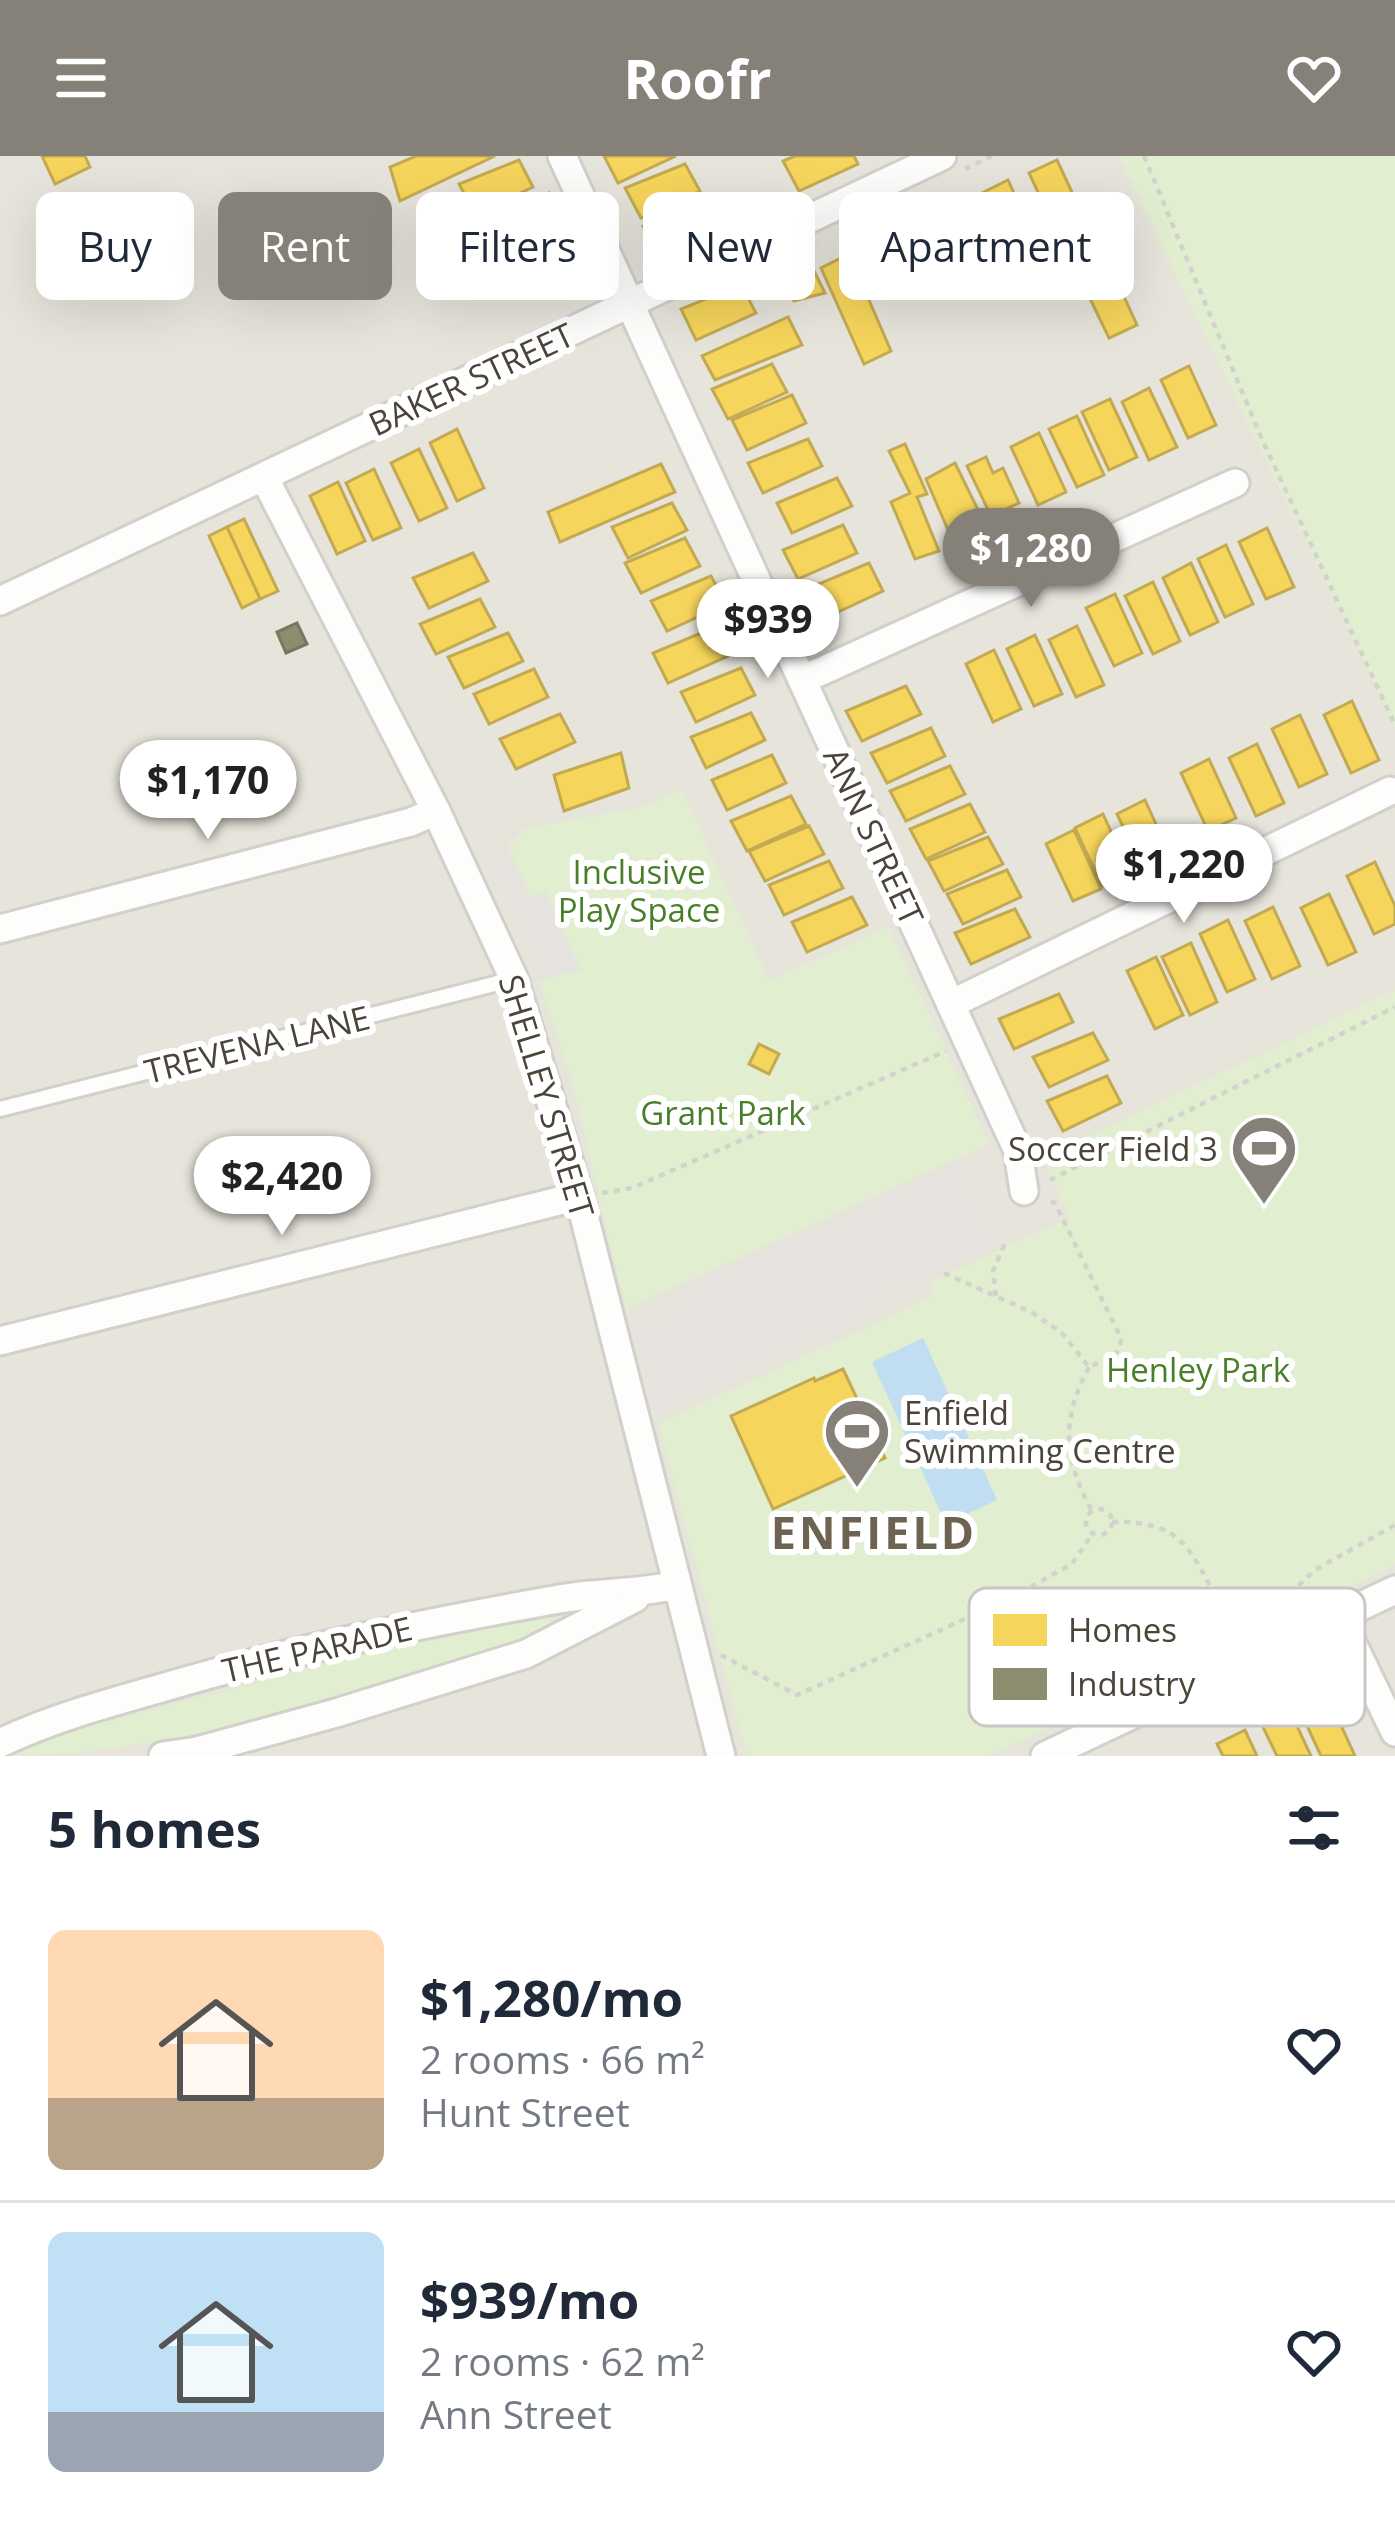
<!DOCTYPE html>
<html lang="en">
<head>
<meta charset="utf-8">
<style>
  body { margin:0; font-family:"Open Sans",sans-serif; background:#f6f6f7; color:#1f2937; height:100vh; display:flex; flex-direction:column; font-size:45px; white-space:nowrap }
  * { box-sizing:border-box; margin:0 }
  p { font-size:39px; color:#747a83 }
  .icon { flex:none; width:66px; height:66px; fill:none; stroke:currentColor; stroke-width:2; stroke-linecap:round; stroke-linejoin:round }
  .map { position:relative; height:1600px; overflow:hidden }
  .drawer { display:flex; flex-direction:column; background:#fff; flex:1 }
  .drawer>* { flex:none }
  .hud { position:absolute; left:36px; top:36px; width:1323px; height:108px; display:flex; gap:24px }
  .price { position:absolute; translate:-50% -102px; padding:0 27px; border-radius:42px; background:#fff; color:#222; font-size:39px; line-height:78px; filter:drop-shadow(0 3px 6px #0008) }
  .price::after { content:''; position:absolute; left:50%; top:72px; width:36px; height:27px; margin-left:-18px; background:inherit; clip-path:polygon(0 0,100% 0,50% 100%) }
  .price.current { background:#868178; color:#fff }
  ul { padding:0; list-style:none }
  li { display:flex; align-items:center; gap:36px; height:300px; padding:0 48px }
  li+li { border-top:3px solid #e0e1e3 }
  li span { display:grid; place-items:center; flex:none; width:336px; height:240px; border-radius:18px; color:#555 }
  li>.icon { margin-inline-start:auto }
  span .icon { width:144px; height:144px; fill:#fffc; stroke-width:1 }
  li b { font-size:51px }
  h2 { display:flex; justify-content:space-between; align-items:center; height:144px; padding:0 48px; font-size:51px }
  .chip { padding:0 42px; border-radius:18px; background:#fff; box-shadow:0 12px 48px #0002; font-size:42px; line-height:108px }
  .chip.current { background:#868178; color:#fff }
  header { display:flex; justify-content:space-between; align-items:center; height:156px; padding:0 48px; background:#868178; color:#fff; font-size:54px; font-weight:700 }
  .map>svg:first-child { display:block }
</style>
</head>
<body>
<header><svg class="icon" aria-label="menu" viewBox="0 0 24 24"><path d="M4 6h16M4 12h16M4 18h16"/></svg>Roofr<svg class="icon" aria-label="heart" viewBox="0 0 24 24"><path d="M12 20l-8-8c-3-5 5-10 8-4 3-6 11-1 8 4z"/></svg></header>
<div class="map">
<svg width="1395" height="1600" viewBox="0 0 1395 1600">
  <rect width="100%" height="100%" fill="#f4f2ee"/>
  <rect fill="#e7e4dc" x="0" y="0" width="1395" height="1600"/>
  <g fill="#e1eecf">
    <polygon points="1118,0 1395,0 1395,570"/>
    <polygon points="681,633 770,825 888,770 989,988 626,1153 570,919 529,793 485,699 508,690 524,673 642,651"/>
    <polygon points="1395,834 1395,1409 990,1600 747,1600 658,1268 934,1140 929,1126 1070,1062 1043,1002"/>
    <path d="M552 1459 548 1477C370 1530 188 1600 1 1600L44 1582 359 1500Z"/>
  </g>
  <g fill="#e6e3df">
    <polygon points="508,690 531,741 545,735 581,814 539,825 529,793 485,699"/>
    <polygon points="958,1008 995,1089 866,1148 856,1164 655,1257 634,1178 677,1155 668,1139"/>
  </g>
  <polygon fill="#c0ddf1" points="923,1182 997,1344 946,1368 872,1206"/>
  <g fill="#f6d55c" stroke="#c3aa52" stroke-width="3">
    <polygon points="42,0 85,0 90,11 55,28"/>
    <polygon points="416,0 495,0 400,45 390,11"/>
    <polygon points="604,0 676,0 618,27"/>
    <polygon points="795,0 854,0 858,8 799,35 783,5"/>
    <polygon points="519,4 533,31 475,58 459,28"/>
    <polygon points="1057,4 1084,62 1056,75 1029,17"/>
    <polygon points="685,8 700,35 641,62 625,32"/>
    <polygon points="1008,24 1035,83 1007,96 980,38"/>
    <polygon points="549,37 563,65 504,92 489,62"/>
    <polygon points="968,40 995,99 967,112 940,54"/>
    <polygon points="703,46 717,73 658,100 643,70"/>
    <polygon points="934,58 961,117 933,130 906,72"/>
    <polygon points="887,72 902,107 876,121 858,86"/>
    <polygon points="571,85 586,113 527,140 511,110"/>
    <polygon points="849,98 891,195 864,208 821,112"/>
    <polygon points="807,101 825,137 794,145 785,110"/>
    <polygon points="1110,110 1137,169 1109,182 1081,124"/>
    <polygon points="741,129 756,157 696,184 681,153"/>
    <polygon points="788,161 802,189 715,224 702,200"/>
    <polygon points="772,208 787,236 728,263 712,233"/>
    <polygon points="1189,210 1216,269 1188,282 1161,224"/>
    <polygon points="1149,232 1177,291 1149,304 1122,246"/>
    <polygon points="792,239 806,267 747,294 732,264"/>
    <polygon points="1110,243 1137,301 1109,314 1082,256"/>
    <polygon points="1077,260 1104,319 1077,331 1049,273"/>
    <polygon points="457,273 484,332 457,345 430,287"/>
    <polygon points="1039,277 1066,336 1038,349 1011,291"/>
    <polygon points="808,283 822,310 763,337 748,307"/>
    <polygon points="905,288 927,338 917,341 939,395 915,403 891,346 910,337 889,295"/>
    <polygon points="419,293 447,352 419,365 391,307"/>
    <polygon points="986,301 993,317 1003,312 1019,347 991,360 967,310"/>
    <polygon points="955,307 984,366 951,381 926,323"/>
    <polygon points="661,308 675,336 560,386 548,356"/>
    <polygon points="374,313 401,372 373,384 346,327"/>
    <polygon points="837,322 852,350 792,377 777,347"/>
    <polygon points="338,326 365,385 337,398 310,340"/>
    <polygon points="672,347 687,374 628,402 612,371"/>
    <polygon points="244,363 278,435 260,443 227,371"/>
    <polygon points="843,369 857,397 798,423 783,394"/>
    <polygon points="227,371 260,443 242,452 209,380"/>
    <polygon points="1267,372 1294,431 1266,443 1239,386"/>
    <polygon points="685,382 700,410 641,437 625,407"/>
    <polygon points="1226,389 1253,448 1225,461 1198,403"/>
    <polygon points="473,397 488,425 429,452 413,422"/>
    <polygon points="869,407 883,435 825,462 809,432"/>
    <polygon points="1191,407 1218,466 1190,479 1163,422"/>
    <polygon points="711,420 726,448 667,475 651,445"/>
    <polygon points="1153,426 1180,485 1153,498 1125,440"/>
    <polygon points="1115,438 1142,497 1114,510 1086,452"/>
    <polygon points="480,443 495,471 436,498 420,468"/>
    <polygon points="1077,470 1104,529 1076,541 1049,484"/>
    <polygon points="713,472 728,500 668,527 653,497"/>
    <polygon points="508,477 523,505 464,532 448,501"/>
    <polygon points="1035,479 1062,538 1034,550 1007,493"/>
    <polygon points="994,494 1021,553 993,566 966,508"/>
    <polygon points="741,512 755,539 696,566 681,536"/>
    <polygon points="534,513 548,541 489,568 474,538"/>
    <polygon points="906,530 921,558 862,585 846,555"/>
    <polygon points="1352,545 1379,604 1351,617 1324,559"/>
    <polygon points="751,557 765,584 706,612 691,581"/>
    <polygon points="560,558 575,586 516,613 500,583"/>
    <polygon points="1300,559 1327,618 1299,631 1272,573"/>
    <polygon points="931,572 945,600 887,627 871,597"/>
    <polygon points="1257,588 1284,647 1256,660 1229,602"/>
    <polygon points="621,597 629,632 564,655 554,619"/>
    <polygon points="772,599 786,627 727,654 712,624"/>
    <polygon points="1209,603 1236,662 1208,675 1181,617"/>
    <polygon points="950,610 965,638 906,665 890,635"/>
    <polygon points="791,640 806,668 747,695 731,665"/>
    <polygon points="1145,644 1172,703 1144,716 1117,658"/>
    <polygon points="970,648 985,676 926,703 910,673"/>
    <polygon points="1103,658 1130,717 1102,730 1075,672"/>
    <polygon points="809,670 824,698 765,725 749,695"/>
    <polygon points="1074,674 1101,733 1073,745 1046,688"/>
    <polygon points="988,681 1003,708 944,735 928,705"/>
    <polygon points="829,705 843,732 784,759 769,729"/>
    <polygon points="1375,706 1395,750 1395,768 1374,778 1347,720"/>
    <polygon points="1007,714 1021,741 963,768 947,738"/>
    <polygon points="1329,738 1356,796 1328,809 1301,752"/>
    <polygon points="852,741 867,769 807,796 792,766"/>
    <polygon points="1273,751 1300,810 1272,823 1245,765"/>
    <polygon points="1015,753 1030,781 971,808 955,777"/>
    <polygon points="1228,764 1255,823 1227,836 1200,778"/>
    <polygon points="1191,787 1217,846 1190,859 1162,801"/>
    <polygon points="1156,801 1183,859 1155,873 1127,815"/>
    <polygon points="1059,838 1073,866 1014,893 999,863"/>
    <polygon points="1093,877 1108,904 1049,931 1033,901"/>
    <polygon points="759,888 779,898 769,918 749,908"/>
    <polygon points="1107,920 1121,947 1063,975 1047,945"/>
    <polygon points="843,1213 885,1302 773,1353 731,1260 814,1222 815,1225"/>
    <polygon points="1330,1545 1355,1600 1321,1600 1302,1559"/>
    <polygon points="1289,1553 1311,1600 1277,1600 1261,1567"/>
    <polygon points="1245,1574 1257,1600 1223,1600 1217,1588"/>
  </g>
  <polygon fill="#8c8c6e" stroke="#78765e" stroke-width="3" points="297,467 307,488 286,497 277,476"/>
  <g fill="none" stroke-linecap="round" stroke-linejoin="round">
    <defs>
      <polyline id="lane" points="0,953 514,823"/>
      <g id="street">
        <polyline points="562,0 1018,995 1024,1035"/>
        <polyline points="264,321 436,655 514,823 579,1040 721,1600"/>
        <polyline points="0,445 942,0"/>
        <polyline points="802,524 1235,327"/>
        <polyline points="0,773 411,666 436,655"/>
        <polyline points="951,848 1390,635"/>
        <polyline points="0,1185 579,1040"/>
        <polyline points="1340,1462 1395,1576"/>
        <path d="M0 1587C53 1562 108 1547 165 1531 294 1493 426 1467 559 1443 598 1436 638 1438 677 1429"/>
        <polyline points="163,1600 197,1595 336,1557 526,1498 635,1442"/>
        <polyline points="1045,1600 1395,1434"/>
      </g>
    </defs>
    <use href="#lane" stroke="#d2d0cb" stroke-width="20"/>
    <use href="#street" stroke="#d2d0cb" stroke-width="33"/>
    <g stroke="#d3d2cc" stroke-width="4.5" stroke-dasharray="6 6" stroke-linecap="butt">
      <polyline points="1144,0 1261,281 1395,569"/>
      <polyline points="965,13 992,0"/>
      <polyline points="1050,1024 1395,851"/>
      <polyline points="602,1037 632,1032 946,895"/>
      <polyline points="944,1117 1031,1156 1061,1176 1089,1211 1116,1198 1121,1187 1119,1178 1055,1047 1046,1044"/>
      <polyline points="996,1140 993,1115 1005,1087"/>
      <path d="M1089 1211C1061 1263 1063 1303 1092 1355"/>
      <circle cx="1099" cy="1366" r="13"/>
      <path d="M1112 1366C1185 1365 1188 1393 1220 1447 1227 1459 1240 1463 1246 1475"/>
      <polyline points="1255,1471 1315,1414 1395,1369"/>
      <polyline points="721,1499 797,1539 1009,1443"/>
      <polyline points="1070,1559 1009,1443 1072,1408 1093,1377"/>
    </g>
    <use href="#lane" stroke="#fdfdfc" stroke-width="14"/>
    <use href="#street" stroke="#fdfdfc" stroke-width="27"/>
  </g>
  <defs>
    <symbol id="stadium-pin" viewBox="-11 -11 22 30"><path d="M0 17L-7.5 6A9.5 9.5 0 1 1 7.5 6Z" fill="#868178" stroke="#fff"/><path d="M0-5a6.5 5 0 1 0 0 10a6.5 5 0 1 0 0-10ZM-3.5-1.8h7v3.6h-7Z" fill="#fff"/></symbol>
  </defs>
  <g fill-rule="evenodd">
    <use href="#stadium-pin" x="1226" y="954" width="76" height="104"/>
    <use href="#stadium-pin" x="819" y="1237" width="76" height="104"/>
  </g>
  <g text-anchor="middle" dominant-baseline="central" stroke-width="12" stroke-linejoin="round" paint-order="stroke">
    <g font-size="33" fill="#4b4439" stroke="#fff">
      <text transform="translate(471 223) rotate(-25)">BAKER STREET</text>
      <text transform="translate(874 680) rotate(65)">ANN STREET</text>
      <text transform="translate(257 888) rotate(-14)">TREVENA LANE</text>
      <text transform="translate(547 940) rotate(73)">SHELLEY STREET</text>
      <text transform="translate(317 1493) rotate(-13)">THE PARADE</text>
    </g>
    <g font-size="33" fill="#4a7f2a" stroke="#fff">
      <text x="639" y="715">Inclusive<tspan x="639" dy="38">Play Space</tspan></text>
      <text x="723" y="956">Grant Park</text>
      <text x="1198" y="1213">Henley Park</text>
    </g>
    <g font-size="33" fill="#4b4439" stroke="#fff" text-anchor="end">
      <text x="1218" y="992">Soccer Field 3</text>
      <text x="904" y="1256" text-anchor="start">Enfield<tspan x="904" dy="38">Swimming Centre</tspan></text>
    </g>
    <g font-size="45" font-weight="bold" letter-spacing="3" fill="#6e6250" stroke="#fff">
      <text x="874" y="1375">ENFIELD</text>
    </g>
  </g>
  <rect x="969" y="1432" width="396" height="138" rx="18" fill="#fff" stroke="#c9c7c4" stroke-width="3"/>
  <rect x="993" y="1458" width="54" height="32" fill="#f6d55c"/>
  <rect x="993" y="1512" width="54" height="32" fill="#8c8c6e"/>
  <g font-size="33" fill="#4b4439">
    <text x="1068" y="1486">Homes</text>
    <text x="1068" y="1540">Industry</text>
  </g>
</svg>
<b class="price current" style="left:1031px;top:454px">$1,280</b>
<b class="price" style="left:768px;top:525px">$939</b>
<b class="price" style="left:208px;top:686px">$1,170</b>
<b class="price" style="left:1184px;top:770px">$1,220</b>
<b class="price" style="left:282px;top:1082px">$2,420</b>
<div class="hud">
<a class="chip">Buy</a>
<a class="chip current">Rent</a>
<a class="chip">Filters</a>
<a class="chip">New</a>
<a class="chip">Apartment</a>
</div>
</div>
<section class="drawer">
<h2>5 homes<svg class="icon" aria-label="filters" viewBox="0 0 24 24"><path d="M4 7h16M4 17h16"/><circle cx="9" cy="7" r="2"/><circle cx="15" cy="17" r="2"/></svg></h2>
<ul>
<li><span style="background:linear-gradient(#ffd9b3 70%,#b9a48a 0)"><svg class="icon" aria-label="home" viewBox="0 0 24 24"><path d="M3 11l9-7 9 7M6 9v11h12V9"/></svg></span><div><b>$1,280/mo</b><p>2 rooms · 66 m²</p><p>Hunt Street</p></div><svg class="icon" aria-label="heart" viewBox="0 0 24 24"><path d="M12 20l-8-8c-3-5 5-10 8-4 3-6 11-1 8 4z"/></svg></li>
<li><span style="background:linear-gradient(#bfe0f5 75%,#9aa5b1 0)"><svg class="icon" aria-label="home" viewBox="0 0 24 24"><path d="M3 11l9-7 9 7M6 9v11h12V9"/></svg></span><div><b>$939/mo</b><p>2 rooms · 62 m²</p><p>Ann Street</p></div><svg class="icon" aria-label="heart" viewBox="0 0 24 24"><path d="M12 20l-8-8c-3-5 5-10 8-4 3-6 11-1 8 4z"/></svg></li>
</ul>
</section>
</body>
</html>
